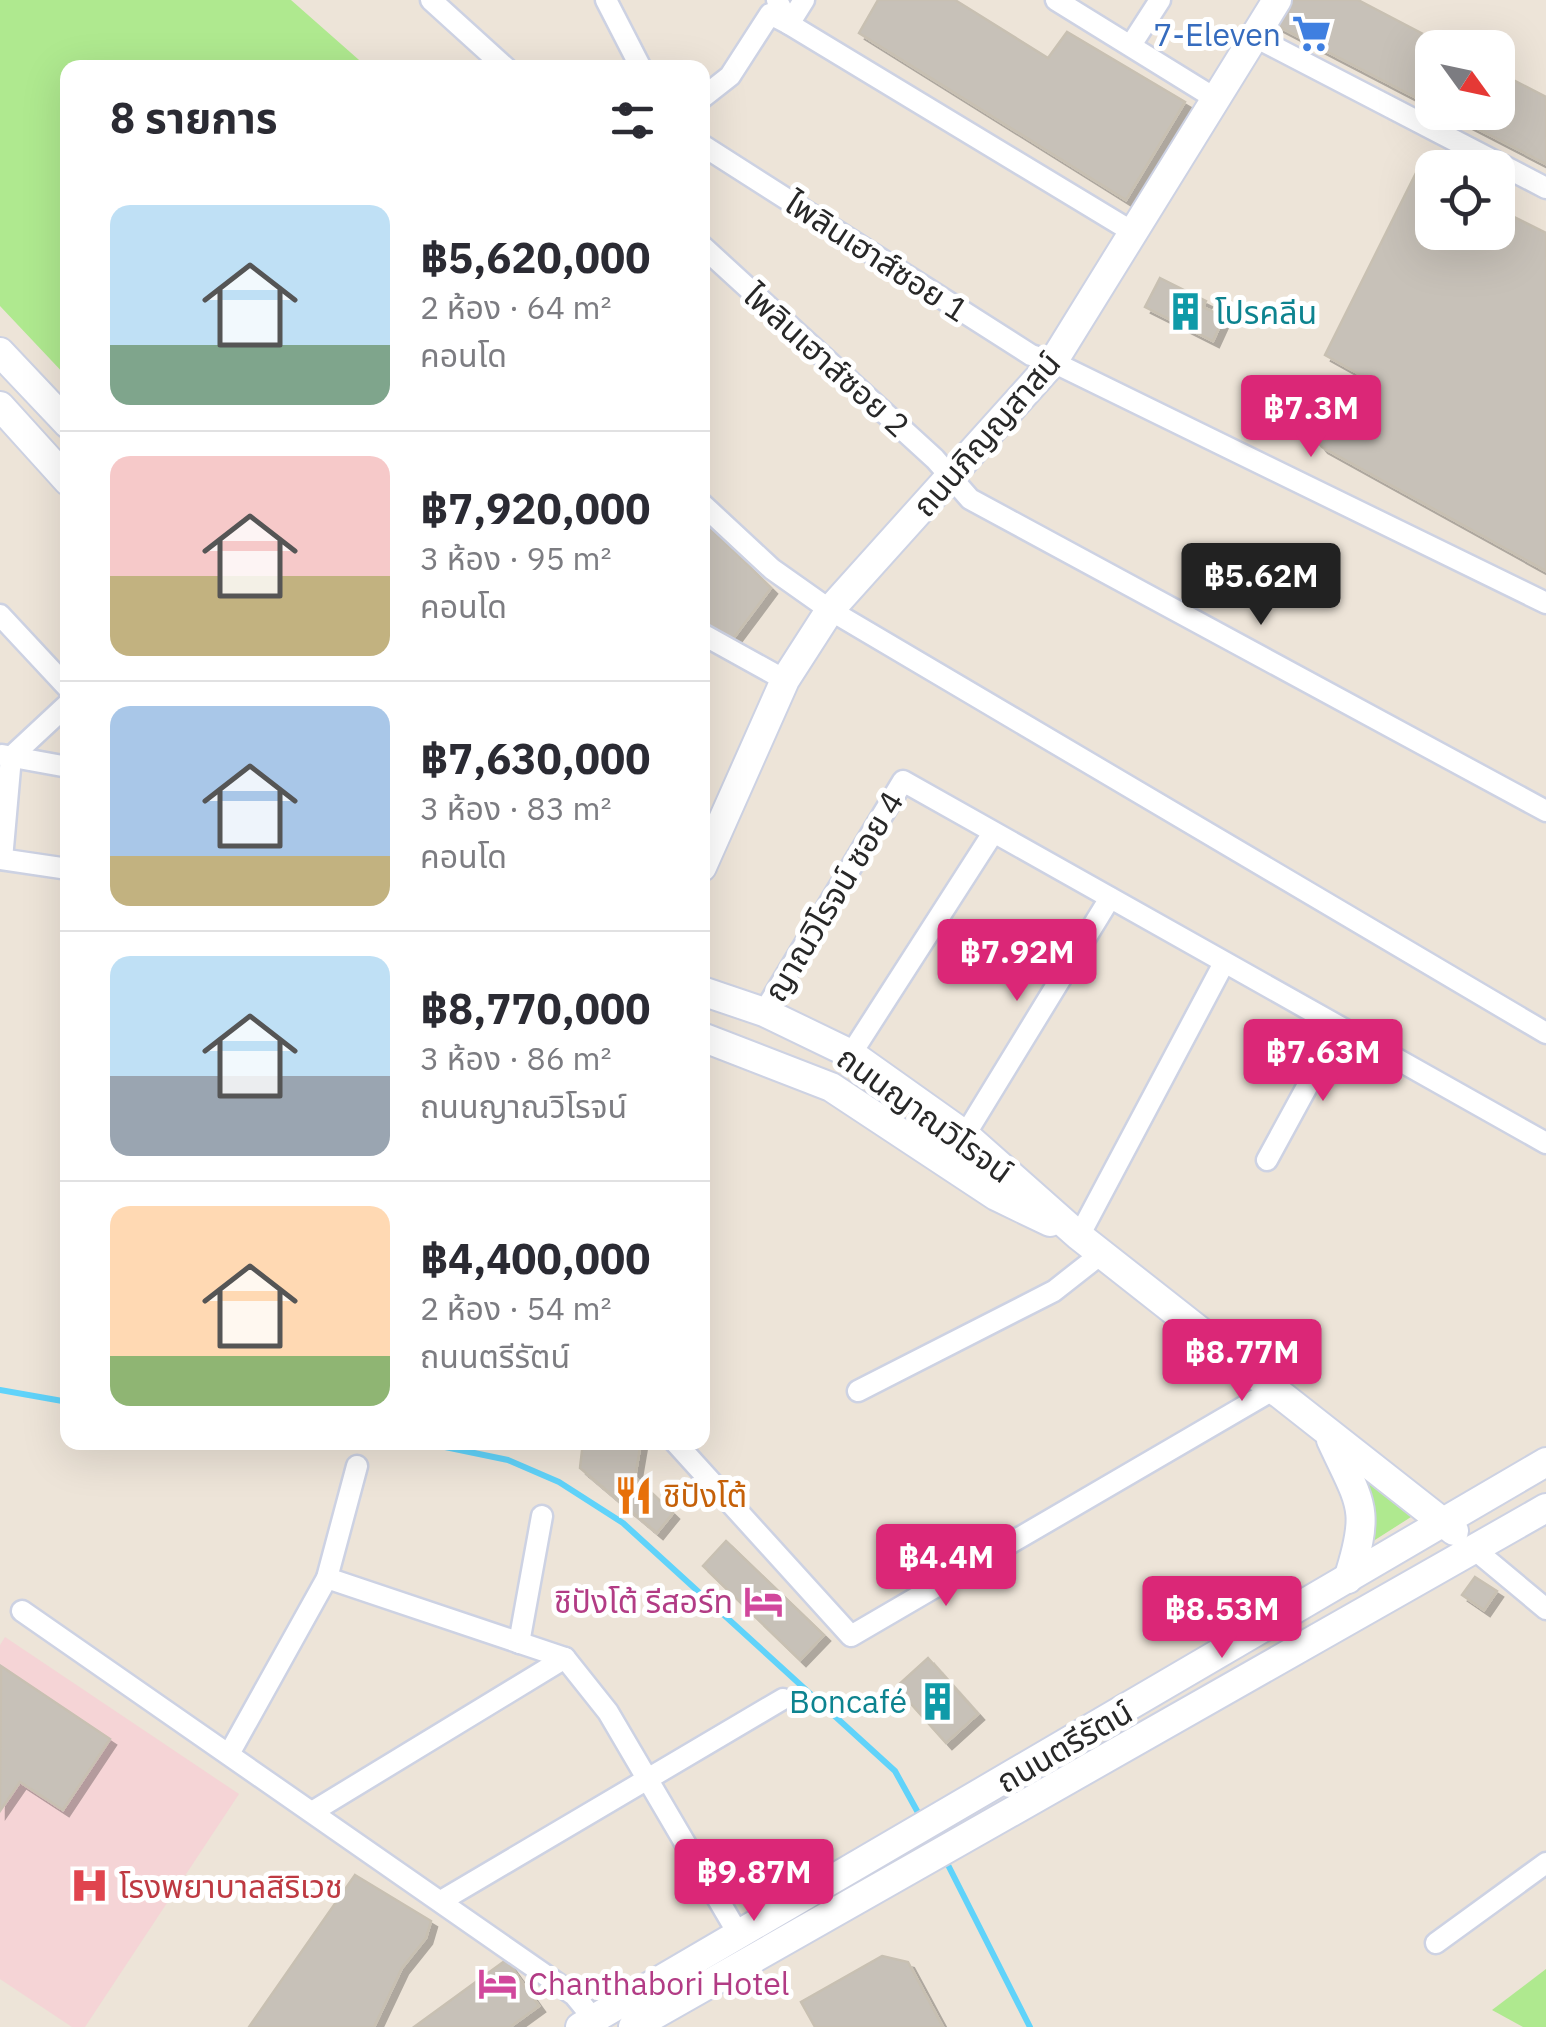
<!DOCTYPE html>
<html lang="th">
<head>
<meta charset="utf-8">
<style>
  body { margin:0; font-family:"IBM Plex Sans","Noto Sans Thai",sans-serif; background:#f7f7f7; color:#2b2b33; height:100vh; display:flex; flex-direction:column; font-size:38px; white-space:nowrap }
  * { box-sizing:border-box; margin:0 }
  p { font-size:32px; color:#7c7c81 }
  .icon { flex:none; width:55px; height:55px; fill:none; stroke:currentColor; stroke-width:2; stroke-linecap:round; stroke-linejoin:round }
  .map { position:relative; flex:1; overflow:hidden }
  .drawer { position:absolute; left:60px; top:60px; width:650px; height:1390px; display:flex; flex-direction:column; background:#fff; border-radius:20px; box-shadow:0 10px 40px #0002 }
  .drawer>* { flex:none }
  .needle { width:65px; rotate:123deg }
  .buttons { position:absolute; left:1415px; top:30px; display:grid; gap:20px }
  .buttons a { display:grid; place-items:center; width:100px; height:100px; border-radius:20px; background:#fff; box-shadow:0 10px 40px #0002; font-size:50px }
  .price { position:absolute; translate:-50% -85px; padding:0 22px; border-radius:10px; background:#db2777; color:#fff; font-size:32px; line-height:65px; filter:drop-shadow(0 2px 5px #0008) }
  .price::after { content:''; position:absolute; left:50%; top:60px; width:30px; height:22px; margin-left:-15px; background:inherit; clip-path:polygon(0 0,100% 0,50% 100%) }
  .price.current { background:#222; color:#fff }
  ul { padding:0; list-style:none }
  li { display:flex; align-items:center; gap:30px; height:250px; padding:0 50px }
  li+li { border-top:2px solid #e1e1e2 }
  li span { display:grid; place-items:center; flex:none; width:280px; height:200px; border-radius:20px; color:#555 }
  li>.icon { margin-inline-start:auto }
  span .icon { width:120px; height:120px; fill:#fffc; stroke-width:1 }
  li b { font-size:42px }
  h2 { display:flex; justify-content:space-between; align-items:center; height:120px; padding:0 50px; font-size:42px }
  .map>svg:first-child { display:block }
</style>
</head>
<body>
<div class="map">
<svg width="1546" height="2027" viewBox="0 0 1546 2027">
  <defs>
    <filter id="shadow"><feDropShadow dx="6" dy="6" stdDeviation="0" flood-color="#0004"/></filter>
  </defs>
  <rect width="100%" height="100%" fill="#ede4d8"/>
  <polygon fill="#f5d4d6" points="5,1637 239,1794 85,2027 72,2027 0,1979 0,1645"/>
  <g fill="#afe98f">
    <polygon points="0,0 291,0 367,67 68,68 67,377 0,306"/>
    <path d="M1357 1474 1411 1517 1367 1545C1381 1517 1370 1500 1357 1474Z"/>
    <polygon points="1546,1969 1546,2027 1523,2027 1492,2010"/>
  </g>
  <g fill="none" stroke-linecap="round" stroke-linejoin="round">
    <g stroke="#60d3fa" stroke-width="6">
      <polyline points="0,1390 68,1402"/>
      <polyline points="421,1442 508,1460 559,1482 623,1523 895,1771 921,1818"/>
      <polyline points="945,1859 1030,2027"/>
    </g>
  </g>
  <g fill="#c7c1b8" stroke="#c8c0b2" stroke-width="2.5" filter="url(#shadow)">
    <polygon points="878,0 955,0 1048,58 1067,32 1185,102 1126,200 859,33"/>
    <polygon points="1292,0 1358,0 1450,48 1432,48 1432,106 1276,25"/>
    <polygon points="1498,72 1546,97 1546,164 1445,112 1498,112"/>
    <polygon points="1418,169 1432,176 1432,232 1498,232 1498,209 1546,233 1546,571 1322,447 1309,431 1312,408 1330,394 1347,397 1359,374 1325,355"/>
    <polygon points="1160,278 1206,301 1203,307 1224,317 1213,341 1145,307"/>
    <polygon points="702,520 771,588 733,639 702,622"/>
    <polygon points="583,1442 641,1442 635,1477 673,1513 657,1533 580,1468"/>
    <polygon points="726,1541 824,1635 800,1660 703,1566"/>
    <polygon points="1475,1577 1497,1591 1484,1610 1462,1595"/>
    <polygon points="928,1658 978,1714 946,1743 896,1687"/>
    <polygon points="1,1666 110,1739 63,1810 20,1782 0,1811"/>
    <polygon points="355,1875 431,1921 426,1938 402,1968 374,2027 249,2027"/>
    <polygon points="882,1956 908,1962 943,2027 815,2027 801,2002"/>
    <polygon points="506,1960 539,2006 510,2027 414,2027"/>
  </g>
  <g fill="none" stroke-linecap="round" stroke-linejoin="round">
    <defs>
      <g id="street">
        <polyline points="431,0 506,68"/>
        <polyline points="606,0 641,68"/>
        <polyline points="777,0 789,24 1136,234"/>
        <polyline points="1056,0 1216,99"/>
        <polyline points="1255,37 1546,188"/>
        <polyline points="1131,45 1160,0"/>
        <polyline points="702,98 730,76 770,14 789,24 804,0"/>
        <polyline points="702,145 1031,355 1053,362 1546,603"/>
        <polyline points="702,246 935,459 970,499 1546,811"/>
        <polyline points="702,504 772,569 830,610 1546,1033"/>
        <polyline points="0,615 68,688"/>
        <polyline points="702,634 785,680"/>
        <polyline points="2,755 68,767"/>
        <polyline points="0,859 68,869"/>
        <polyline points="2,859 11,757 68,704"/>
        <polyline points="764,1012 903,781 1546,1143"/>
        <polyline points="851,1054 993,833"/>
        <polyline points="965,1135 1110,898"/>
        <polyline points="1267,1160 1339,1028"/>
        <polyline points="1079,1236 1224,963"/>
        <polyline points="858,1391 1054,1291 1101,1254"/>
        <polyline points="675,1442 851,1636 1271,1391"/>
        <polyline points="1474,1549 1546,1609"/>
        <polyline points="327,1578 565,1658 608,1712 739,1935"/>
        <polyline points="22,1611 574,1995 593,2018"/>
        <polyline points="519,1643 542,1516"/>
        <polyline points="229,1754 327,1578 357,1466"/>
        <polyline points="312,1812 565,1658"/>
        <polyline points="441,1901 783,1699"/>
        <polyline points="1436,1943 1546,1863"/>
      </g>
      <g id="secondary">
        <polyline points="0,352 68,424"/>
        <polyline points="0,406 68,481"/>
        <polyline points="702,867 785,680 830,610 1053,362 1277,0"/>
        <polyline points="702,991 764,1012 851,1054 965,1135 1079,1236 1454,1531"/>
        <polyline points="702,1037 831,1087 996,1196 1050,1222"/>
        <path d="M1331 1440C1361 1505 1371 1508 1348 1579"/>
        <polyline points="580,2027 1546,1462"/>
        <polyline points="633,2027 1546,1508"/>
      </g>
    </defs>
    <use href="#street" stroke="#cdd2e3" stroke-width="25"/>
    <use href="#secondary" stroke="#cdd2e3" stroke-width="32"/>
    <use href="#street" stroke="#fff" stroke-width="20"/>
    <use href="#secondary" stroke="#fff" stroke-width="28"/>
  </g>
  <defs>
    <symbol id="supermarket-bare" viewBox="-9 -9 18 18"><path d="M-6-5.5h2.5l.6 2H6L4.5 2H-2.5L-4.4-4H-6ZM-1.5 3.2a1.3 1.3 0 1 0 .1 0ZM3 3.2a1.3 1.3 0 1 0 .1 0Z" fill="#3f7fe0" stroke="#fff" stroke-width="2.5" paint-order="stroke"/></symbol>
    <symbol id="building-bare" viewBox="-9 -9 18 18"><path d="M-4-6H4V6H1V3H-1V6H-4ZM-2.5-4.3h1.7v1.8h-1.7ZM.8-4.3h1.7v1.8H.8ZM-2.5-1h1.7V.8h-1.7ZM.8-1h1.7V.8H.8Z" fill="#0f9aa8" stroke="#fff" stroke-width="2.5" paint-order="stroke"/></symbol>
    <symbol id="restaurant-bare" viewBox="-9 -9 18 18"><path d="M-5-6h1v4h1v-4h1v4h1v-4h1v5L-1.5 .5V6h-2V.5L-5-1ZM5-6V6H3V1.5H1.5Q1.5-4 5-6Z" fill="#e8710a" stroke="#fff" stroke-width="2.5" paint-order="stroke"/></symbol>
    <symbol id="hotel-bare" viewBox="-9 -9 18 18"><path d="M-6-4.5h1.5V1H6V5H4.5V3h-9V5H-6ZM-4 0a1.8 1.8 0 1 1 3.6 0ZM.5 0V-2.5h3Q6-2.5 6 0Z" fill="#d1479c" stroke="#fff" stroke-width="2.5" paint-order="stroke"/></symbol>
    <symbol id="hospital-bare" viewBox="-9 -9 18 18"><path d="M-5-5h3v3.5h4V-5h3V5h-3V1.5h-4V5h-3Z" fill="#e0444e" stroke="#fff" stroke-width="2.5" paint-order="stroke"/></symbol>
  </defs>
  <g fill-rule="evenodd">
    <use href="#supermarket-bare" x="1284" y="6" width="55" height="55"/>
    <use href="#building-bare" x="1158" y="284" width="55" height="55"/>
    <use href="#restaurant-bare" x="606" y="1468" width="55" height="55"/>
    <use href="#hotel-bare" x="736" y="1574" width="55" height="55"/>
    <use href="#building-bare" x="910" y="1674" width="55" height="55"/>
    <use href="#hospital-bare" x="62" y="1858" width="55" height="55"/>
    <use href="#hotel-bare" x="470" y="1956" width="55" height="55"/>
  </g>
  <g text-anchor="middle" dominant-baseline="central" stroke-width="10" stroke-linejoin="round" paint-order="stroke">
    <g font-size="32" fill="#366cbe" stroke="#fff" text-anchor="end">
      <text x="1281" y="34">7-Eleven</text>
    </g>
    <g font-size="32" fill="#282828" stroke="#fff">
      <text transform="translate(877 256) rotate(33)">ไพลินเฮาส์ซอย 1</text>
      <text transform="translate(827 360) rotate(42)">ไพลินเฮาส์ซอย 2</text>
      <text transform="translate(986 434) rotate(-49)">ถนนภิญญสาสน์</text>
      <text transform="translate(833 896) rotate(-59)">ญาณวิโรจน์ ซอย 4</text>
      <text transform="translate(925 1114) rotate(36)">ถนนญาณวิโรจน์</text>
      <text transform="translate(1064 1746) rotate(-30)">ถนนตรีรัตน์</text>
    </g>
    <g font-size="32" fill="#0d838f" stroke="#fff" text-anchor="start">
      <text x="1215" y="312">โปรคลีน</text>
      <text x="907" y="1701" text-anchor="end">Boncafé</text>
    </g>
    <g font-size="32" fill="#c56008" stroke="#fff" text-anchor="start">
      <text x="663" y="1495">ชิปังโต้</text>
    </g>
    <g font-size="32" fill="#b23c85" stroke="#fff" text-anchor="end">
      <text x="733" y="1601">ชิปังโต้ รีสอร์ท</text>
      <text x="528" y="1983" text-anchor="start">Chanthabori Hotel</text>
    </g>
    <g font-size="32" fill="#be3a42" stroke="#fff" text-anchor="start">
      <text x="119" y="1886">โรงพยาบาลสิริเวช</text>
    </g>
  </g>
</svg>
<div class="buttons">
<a><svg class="needle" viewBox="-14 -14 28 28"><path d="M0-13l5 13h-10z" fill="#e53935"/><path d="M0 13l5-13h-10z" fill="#7c7c81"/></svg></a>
<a><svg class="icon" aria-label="locate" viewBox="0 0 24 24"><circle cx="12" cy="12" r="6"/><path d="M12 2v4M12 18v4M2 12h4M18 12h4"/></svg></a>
</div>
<b class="price" style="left:1311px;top:460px">฿7.3M</b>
<b class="price current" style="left:1261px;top:628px">฿5.62M</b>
<b class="price" style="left:1017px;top:1004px">฿7.92M</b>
<b class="price" style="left:1323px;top:1104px">฿7.63M</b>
<b class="price" style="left:1242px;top:1404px">฿8.77M</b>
<b class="price" style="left:946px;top:1609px">฿4.4M</b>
<b class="price" style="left:1222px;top:1661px">฿8.53M</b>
<b class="price" style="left:754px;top:1924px">฿9.87M</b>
<section class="drawer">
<h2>8 รายการ<svg class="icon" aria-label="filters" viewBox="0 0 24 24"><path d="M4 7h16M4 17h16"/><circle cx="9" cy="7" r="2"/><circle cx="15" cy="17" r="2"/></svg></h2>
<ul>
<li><span style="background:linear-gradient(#bfe0f5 70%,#7fa58c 0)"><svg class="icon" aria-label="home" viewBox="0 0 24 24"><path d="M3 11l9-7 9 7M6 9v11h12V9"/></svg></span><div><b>฿5,620,000</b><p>2 ห้อง · 64 m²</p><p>คอนโด</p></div></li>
<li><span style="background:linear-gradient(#f6c9c9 60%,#c2b280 0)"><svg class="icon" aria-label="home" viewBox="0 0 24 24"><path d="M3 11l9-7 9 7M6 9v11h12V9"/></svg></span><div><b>฿7,920,000</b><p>3 ห้อง · 95 m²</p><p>คอนโด</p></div></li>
<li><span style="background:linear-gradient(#a9c7e8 75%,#c2b280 0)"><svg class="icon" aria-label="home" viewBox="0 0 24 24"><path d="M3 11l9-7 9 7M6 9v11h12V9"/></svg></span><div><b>฿7,630,000</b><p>3 ห้อง · 83 m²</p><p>คอนโด</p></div></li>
<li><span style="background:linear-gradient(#bfe0f5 60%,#9aa5b1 0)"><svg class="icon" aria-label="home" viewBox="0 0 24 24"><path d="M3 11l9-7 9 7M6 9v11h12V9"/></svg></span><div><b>฿8,770,000</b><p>3 ห้อง · 86 m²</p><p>ถนนญาณวิโรจน์</p></div></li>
<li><span style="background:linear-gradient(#ffd9b3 75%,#8fb573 0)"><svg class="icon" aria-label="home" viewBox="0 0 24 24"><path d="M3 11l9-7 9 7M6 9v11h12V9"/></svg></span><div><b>฿4,400,000</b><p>2 ห้อง · 54 m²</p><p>ถนนตรีรัตน์</p></div></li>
</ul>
</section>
</div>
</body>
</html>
